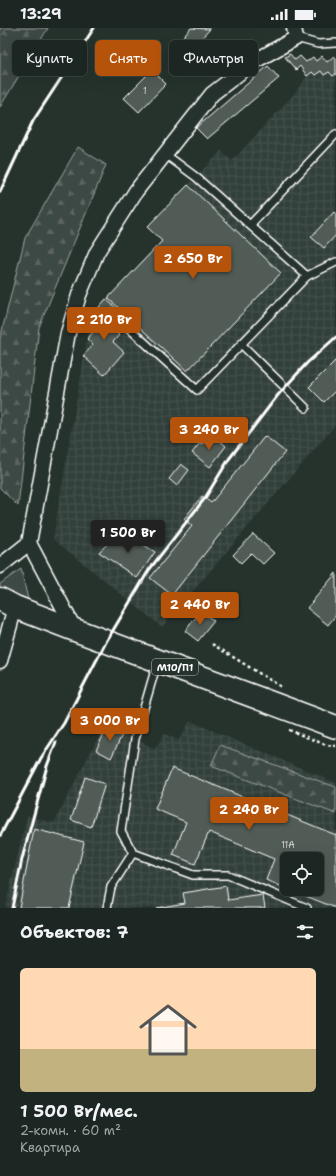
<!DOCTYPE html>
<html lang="ru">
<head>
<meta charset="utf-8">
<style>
  body { margin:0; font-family:"Shantell Sans",sans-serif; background:#29322f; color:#f1f3f6; height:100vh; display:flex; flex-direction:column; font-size:15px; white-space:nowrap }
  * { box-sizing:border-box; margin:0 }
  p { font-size:13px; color:#a0a5a5 }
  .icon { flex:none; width:22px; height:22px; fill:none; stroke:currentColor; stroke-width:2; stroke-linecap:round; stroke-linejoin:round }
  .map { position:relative; height:880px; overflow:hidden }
  .panel { display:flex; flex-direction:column; background:#1c2622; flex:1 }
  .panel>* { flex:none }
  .banner { position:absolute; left:12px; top:12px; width:312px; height:36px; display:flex; gap:8px }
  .tools { position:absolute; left:280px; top:824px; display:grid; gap:8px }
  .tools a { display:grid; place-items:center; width:44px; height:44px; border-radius:6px; background:#1c2622; box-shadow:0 4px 16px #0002,0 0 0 1px #3a4340; font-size:20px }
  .price { position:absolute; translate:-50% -34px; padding:0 9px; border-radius:4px; background:#b45309; color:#fff; font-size:13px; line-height:26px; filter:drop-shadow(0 1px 2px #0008) }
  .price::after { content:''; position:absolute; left:50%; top:24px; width:12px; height:9px; margin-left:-6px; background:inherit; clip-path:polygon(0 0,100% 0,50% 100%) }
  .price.active { background:#222; color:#fff }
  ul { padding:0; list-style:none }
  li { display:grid; align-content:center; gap:8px; height:212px; padding:0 20px }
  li+li { border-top:1px solid #3a4340 }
  li span { display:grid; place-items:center; height:124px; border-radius:6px; color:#555 }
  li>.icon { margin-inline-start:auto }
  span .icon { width:72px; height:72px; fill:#fffc; stroke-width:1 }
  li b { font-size:17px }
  h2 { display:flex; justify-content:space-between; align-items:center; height:48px; padding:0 20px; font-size:17px }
  .chip { padding:0 14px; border-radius:6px; background:#1c2622; box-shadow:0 4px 16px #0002,0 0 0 1px #3a4340; font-size:14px; line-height:36px }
  .chip.active { background:#b45309; color:#fff }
  .status { display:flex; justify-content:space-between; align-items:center; height:28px; padding:0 20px; background:#1c2622; direction:ltr }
  .status svg { height:11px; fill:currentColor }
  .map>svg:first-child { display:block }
</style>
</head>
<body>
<div class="status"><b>13:29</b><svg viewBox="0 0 49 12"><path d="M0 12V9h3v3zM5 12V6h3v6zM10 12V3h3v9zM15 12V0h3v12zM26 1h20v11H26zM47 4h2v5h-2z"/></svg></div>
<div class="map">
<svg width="336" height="880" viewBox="0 0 336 880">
  <defs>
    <pattern id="industrial-grid" width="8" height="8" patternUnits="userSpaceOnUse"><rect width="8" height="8" fill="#333f3a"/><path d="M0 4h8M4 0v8" fill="none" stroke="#47524e"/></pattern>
    <pattern id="forest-firs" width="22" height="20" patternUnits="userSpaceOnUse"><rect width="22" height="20" fill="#3e4944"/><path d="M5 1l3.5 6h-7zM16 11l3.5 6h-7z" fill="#5b6460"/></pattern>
  </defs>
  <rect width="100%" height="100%" fill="#26332d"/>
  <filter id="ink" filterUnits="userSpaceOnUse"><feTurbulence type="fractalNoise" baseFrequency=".025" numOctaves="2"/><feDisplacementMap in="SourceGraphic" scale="8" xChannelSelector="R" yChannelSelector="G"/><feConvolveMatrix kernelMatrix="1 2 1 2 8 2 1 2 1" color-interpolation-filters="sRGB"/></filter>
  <g filter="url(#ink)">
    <g fill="url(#industrial-grid)" fill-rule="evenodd">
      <polygon points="321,43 324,47 329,44 333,48 336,46 336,396 162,599 53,511 87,311 88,290 161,213 147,199 221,123 232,133 295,65 307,48 312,44 315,47"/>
      <path d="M190 693 336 755V880H5L27 788 54 795 105 696 155 721 164 706 179 712ZM287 831H317V861H287Z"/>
    </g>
    <polygon fill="#3e4944" stroke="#9ea4a2" points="21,541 29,576 0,563 0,556"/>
    <g fill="url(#forest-firs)" stroke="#9ea4a2">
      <polygon points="0,0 48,0 0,79"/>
      <polygon points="78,119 106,137 39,299 18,478 0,460 0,311 25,210"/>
      <polygon points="220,717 336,759 336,786 211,738"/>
    </g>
    <g fill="#515c57" stroke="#fff">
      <polygon points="191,0 210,1 185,28 175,19"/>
      <polygon points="290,26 295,32 300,28 306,34 313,29 316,33 322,28 327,34 334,28 336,30 336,46 333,48 329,44 324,47 321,43 315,47 312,44 307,48 300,38 296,42 285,29"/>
      <polygon points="268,38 279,50 207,111 196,100"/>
      <polygon points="152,42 166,56 139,84 124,70"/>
      <polygon points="188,157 281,245 187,343 108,270 162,213 147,199"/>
      <polygon points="334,184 336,186 336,207 324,220 311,209"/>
      <polygon points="106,271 118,282 106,295 119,307 113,314 124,324 104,347 83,328 93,317 87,311 102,294 93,286"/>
      <polygon points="336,332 336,362 324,374 309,359"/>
      <polygon points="265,408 285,424 172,567 150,550 192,498 184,491 202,468 211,475"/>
      <polygon points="218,411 226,418 210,439 192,425 199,416"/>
      <polygon points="181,436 189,442 177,458 169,451"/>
      <polygon points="121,503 155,524 137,550 99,524"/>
      <polygon points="253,506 274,525 263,536 251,525 241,535 233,527"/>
      <polygon points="336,545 336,587 328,597 307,580"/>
      <polygon points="201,583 214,593 198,613 185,603"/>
      <polygon points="108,698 123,705 111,730 96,722"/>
      <polygon points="172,740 336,807 336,880 288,861 317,861 317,831 287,831 287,861 266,852 274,831 209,804 195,836 173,827 186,794 155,781"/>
      <polygon points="85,749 105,756 91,799 71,792"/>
      <polygon points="34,801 84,814 69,880 19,880"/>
      <polygon points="226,858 228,872 263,867 265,880 156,880 185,875 183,865"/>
    </g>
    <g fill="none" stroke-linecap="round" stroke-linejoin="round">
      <defs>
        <g id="lane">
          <polyline points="296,10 318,16 336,15"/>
          <polyline points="250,197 336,106"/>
          <polyline points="307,248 336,234"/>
          <polyline points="120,292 197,362 307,248 196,149 165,126"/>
          <polyline points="241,316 306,380"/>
          <polyline points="157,635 135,711 121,803 133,825 193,847 228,847 307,880"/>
          <polyline points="107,880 111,859 133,825"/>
        </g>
        <g id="street">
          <polyline points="29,515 75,602"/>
          <polyline points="0,538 29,515 68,305 79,267 97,224 136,163 212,66 255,33 296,10 294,0"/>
          <polyline points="0,633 15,579"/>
        </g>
        <polyline id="primary" points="0,571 15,579 75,602 336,699"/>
      </defs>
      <use href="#lane" stroke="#fff" stroke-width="10"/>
      <use href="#street" stroke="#fff" stroke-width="17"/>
      <use href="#primary" stroke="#fff" stroke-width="25"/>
      <g stroke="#fff" stroke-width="2.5" stroke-dasharray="3 3" stroke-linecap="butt">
        <polyline points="212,616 283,660"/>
        <polyline points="289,702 326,717 336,718"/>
      </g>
      <use href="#lane" stroke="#26332d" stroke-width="7"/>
      <use href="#street" stroke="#26332d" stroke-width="14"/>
      <use href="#primary" stroke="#26332d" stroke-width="22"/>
      <g stroke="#fff" stroke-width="3">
        <polyline points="0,164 33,93 94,0"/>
        <polyline points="0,808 41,730 64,695 106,614 149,542 205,470 229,431 278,367 307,335 336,309"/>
        <polyline points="12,880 22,831 47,738 56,714"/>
      </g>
    </g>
  </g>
  <g text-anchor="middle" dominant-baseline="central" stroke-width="4" stroke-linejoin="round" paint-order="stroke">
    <g font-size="9" fill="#d4d6d5">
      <text x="145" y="63">1</text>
      <text x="288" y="817">11А</text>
    </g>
    <rect fill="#26332d" stroke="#bec2c0" stroke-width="1" x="152" y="631" width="46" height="16" rx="3"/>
    <g font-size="10" font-weight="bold" fill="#fff">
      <text x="175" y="639">М10/П1</text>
    </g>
  </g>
</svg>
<div class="tools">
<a><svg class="icon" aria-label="locate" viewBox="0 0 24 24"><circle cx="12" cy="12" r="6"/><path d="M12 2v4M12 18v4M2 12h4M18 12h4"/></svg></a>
</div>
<b class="price" style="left:193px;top:252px">2 650 Br</b>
<b class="price" style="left:104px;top:313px">2 210 Br</b>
<b class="price" style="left:209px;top:423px">3 240 Br</b>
<b class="price active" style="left:128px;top:526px">1 500 Br</b>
<b class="price" style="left:200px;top:598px">2 440 Br</b>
<b class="price" style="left:110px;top:714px">3 000 Br</b>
<b class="price" style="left:249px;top:803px">2 240 Br</b>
<div class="banner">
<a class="chip">Купить</a>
<a class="chip active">Снять</a>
<a class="chip">Фильтры</a>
</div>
</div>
<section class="panel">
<h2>Объектов: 7<svg class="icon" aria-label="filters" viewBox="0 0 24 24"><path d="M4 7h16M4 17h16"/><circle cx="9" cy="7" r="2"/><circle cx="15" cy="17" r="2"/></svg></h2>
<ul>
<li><span style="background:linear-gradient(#ffd9b3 65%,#c2b280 0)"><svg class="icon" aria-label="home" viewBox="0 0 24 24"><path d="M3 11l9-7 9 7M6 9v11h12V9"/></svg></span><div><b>1 500 Br/мес.</b><p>2-комн. · 60 m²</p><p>Квартира</p></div></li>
</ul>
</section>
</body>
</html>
